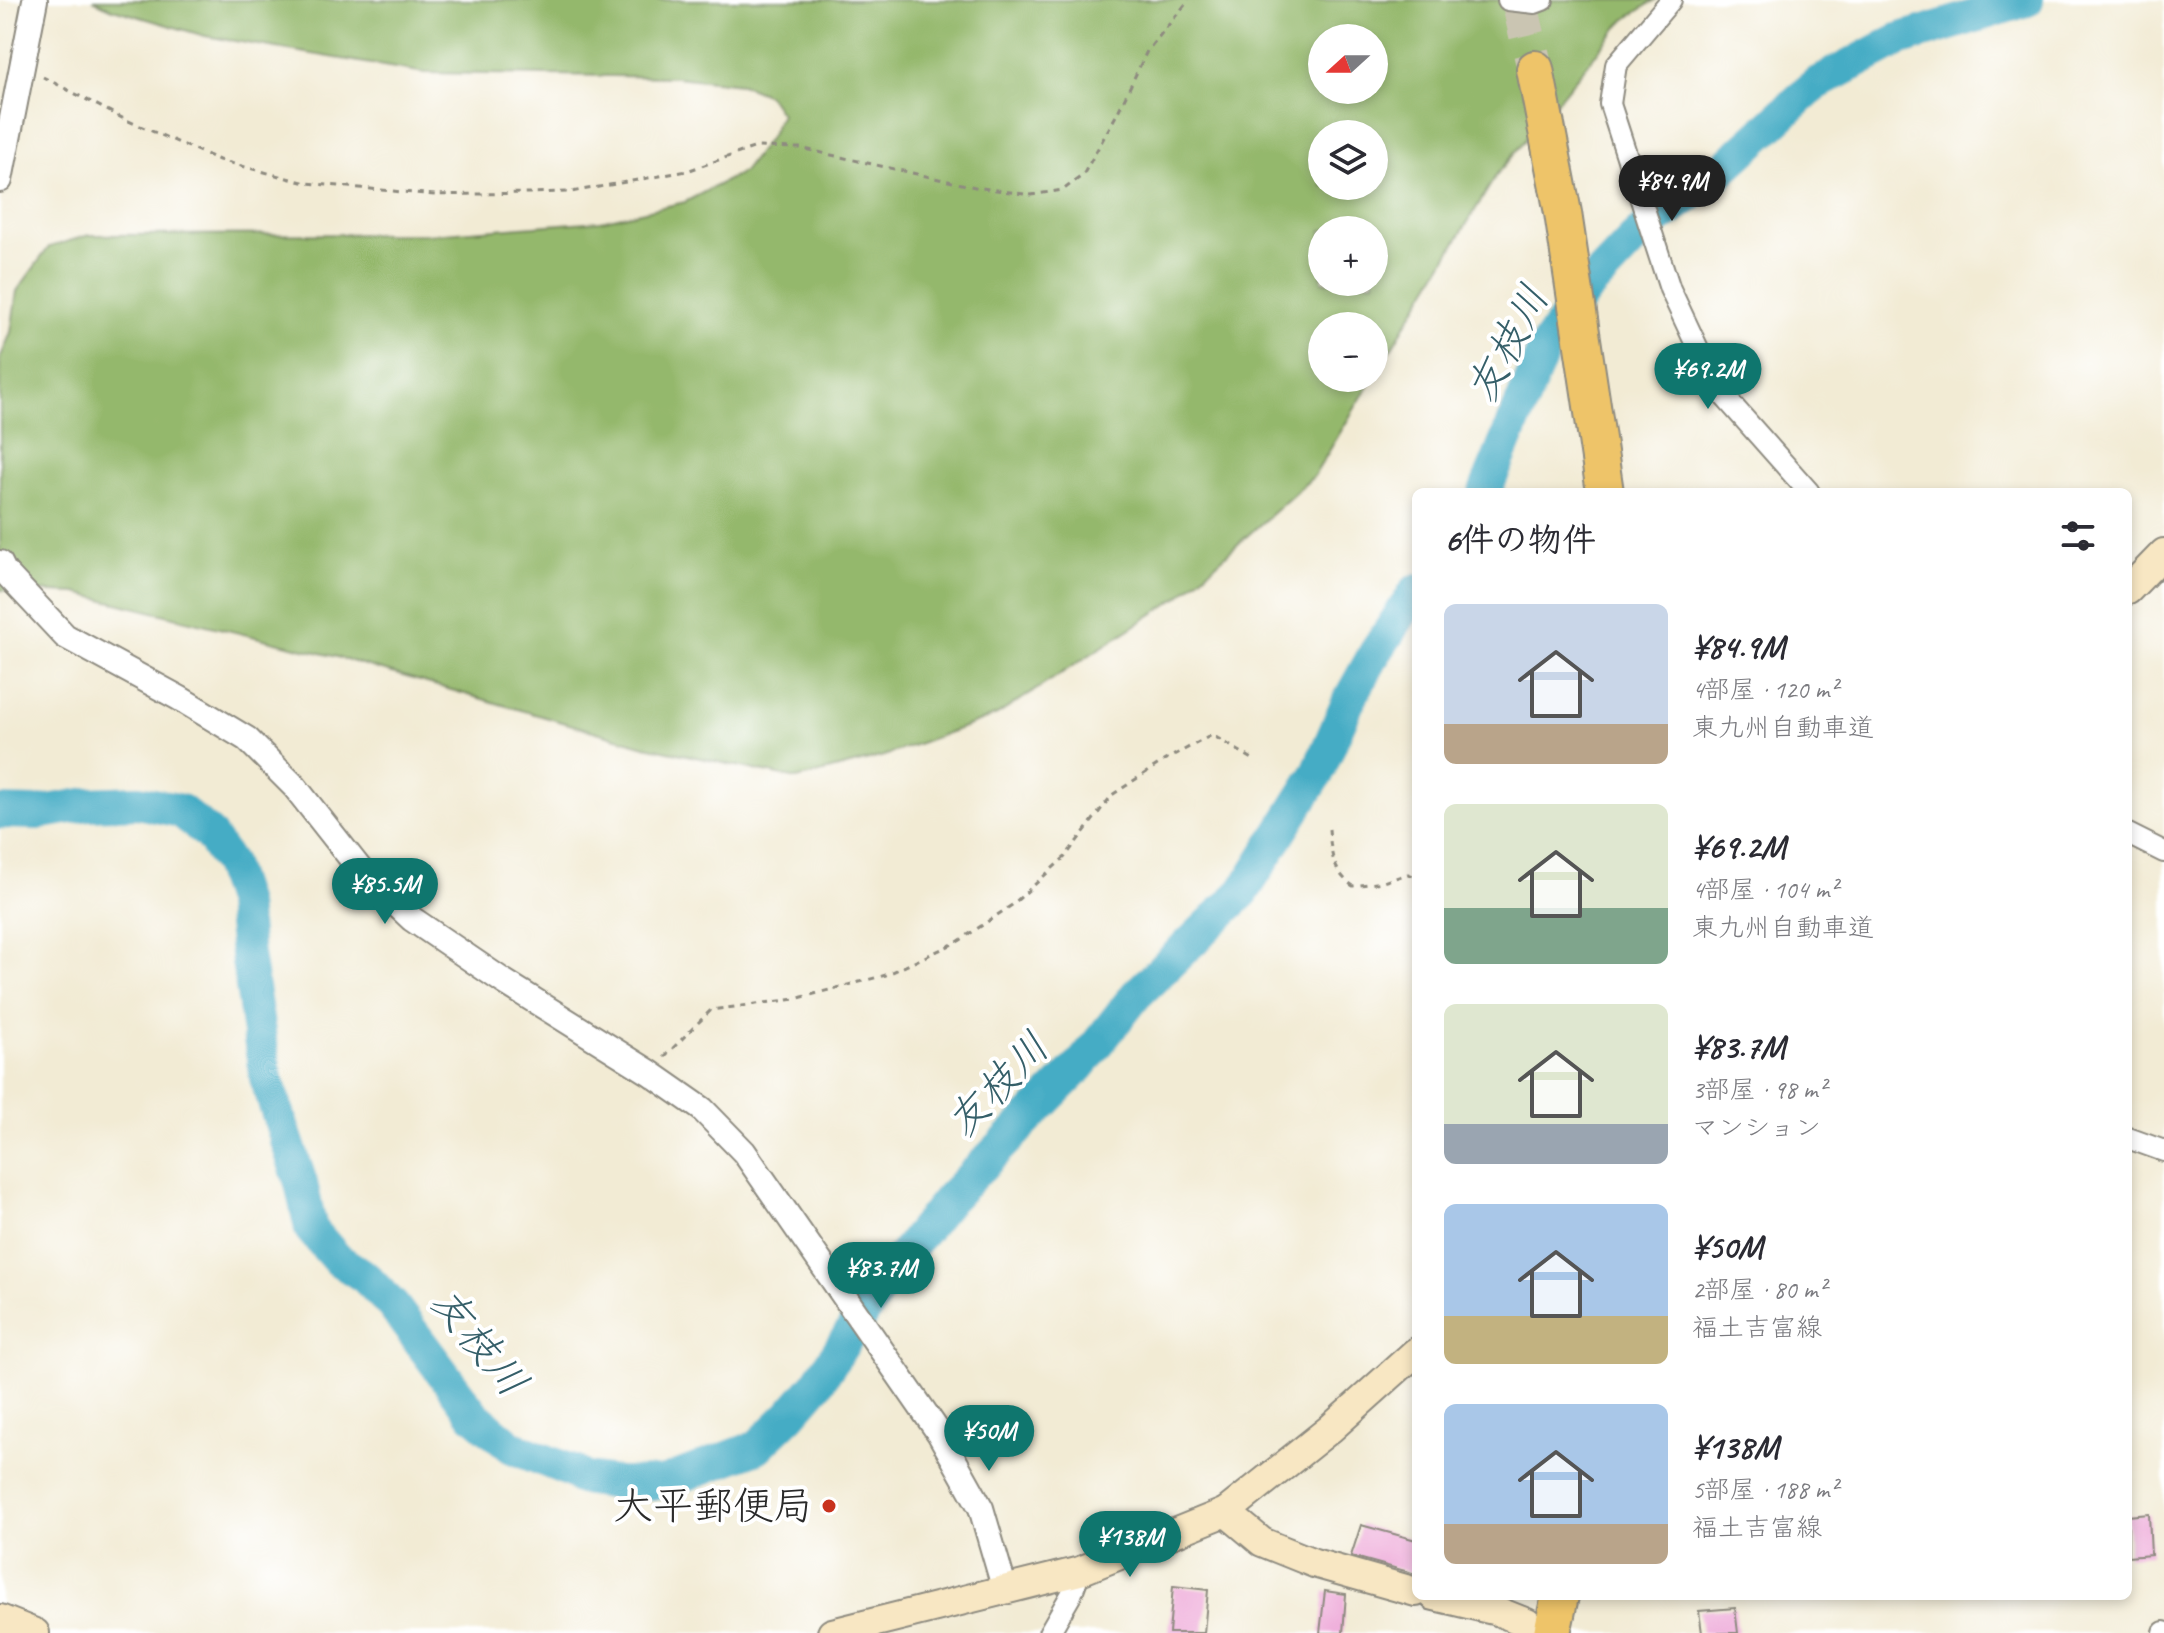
<!DOCTYPE html>
<html lang="ja">
<head>
<meta charset="utf-8">
<style>
  body { margin:0; font-family:Caveat,"Klee One",sans-serif; background:#f7f7f7; color:#2b2b33; height:100vh; display:flex; flex-direction:column; font-size:30px; white-space:nowrap }
  * { box-sizing:border-box; margin:0 }
  p { font-size:26px; color:#7c7c81 }
  .icon { flex:none; width:44px; height:44px; fill:none; stroke:currentColor; stroke-width:2; stroke-linecap:round; stroke-linejoin:round }
  .map { position:relative; flex:1; overflow:hidden }
  .sheet { position:absolute; left:1412px; top:488px; width:720px; height:1112px; display:flex; flex-direction:column; background:#fff; border-radius:12px; box-shadow:0 4px 12px #0003 }
  .sheet>* { flex:none }
  .needle { width:52px; rotate:249deg }
  .controls { position:absolute; left:1308px; top:24px; display:grid; gap:16px }
  .controls a { display:grid; place-items:center; width:80px; height:80px; border-radius:50%; background:#fff; box-shadow:0 4px 12px #0003; font-size:40px }
  .price { position:absolute; translate:-50% -68px; padding:0 18px; border-radius:28px; background:#0f766e; color:#fff; font-size:26px; line-height:52px; filter:drop-shadow(0 2px 4px #0008) }
  .price::after { content:''; position:absolute; left:50%; top:48px; width:24px; height:18px; margin-left:-12px; background:inherit; clip-path:polygon(0 0,100% 0,50% 100%) }
  .price.active { background:#222; color:#fff }
  ul { padding:0; list-style:none }
  li { display:flex; align-items:center; gap:24px; height:200px; padding:0 32px }
  li span { display:grid; place-items:center; flex:none; width:224px; height:160px; border-radius:12px; color:#555 }
  li>.icon { margin-inline-start:auto }
  span .icon { width:96px; height:96px; fill:#fffc; stroke-width:1 }
  li b { font-size:34px }
  h2 { display:flex; justify-content:space-between; align-items:center; height:96px; padding:0 32px; font-size:34px }
  .map>svg:first-child { display:block }
</style>
</head>
<body>
<div class="map">
<svg width="2164" height="1633" viewBox="0 0 2164 1633">
  <rect width="100%" height="100%" fill="#fff"/>
  <filter id="ink" filterUnits="userSpaceOnUse"><feTurbulence type="fractalNoise" baseFrequency=".0125" numOctaves="2"/><feDisplacementMap in="SourceGraphic" scale="16" xChannelSelector="R" yChannelSelector="G"/><feConvolveMatrix kernelMatrix="1 2 1 2 8 2 1 2 1" color-interpolation-filters="sRGB"/></filter>
  <filter id="wash" filterUnits="userSpaceOnUse"><feTurbulence type="fractalNoise" baseFrequency=".006" numOctaves="4" result="noise"/><feDisplacementMap in="SourceGraphic" scale="32" xChannelSelector="R" yChannelSelector="G"/><feGaussianBlur stdDeviation="1.8" result="paint"/><feColorMatrix in="noise" values="0 0 0 0 0 0 0 0 0 0 0 0 0 0 0 0 0 1.4 0 .05"/><feComposite in="paint" operator="in"/></filter>
  <g filter="url(#wash)">
    <rect width="100%" height="100%" fill="#f2ebd4"/>
    <path fill="#94b86c" stroke="#60724c" stroke-width="2" fill-rule="evenodd" d="M93 0H1655L1623 21 1497 174 1374 377V326H1322V378H1373L1314 476 1179 597 997 715 884 756 797 779 645 746 337 657 76 593 0 590V359L11 332 17 291 49 247 89 235 431 234 600 221 685 202 743 172 771 135 781 114 768 95 741 84 676 77 425 73 205 36 113 9ZM1322 38H1374V90H1322ZM1322 134H1374V186H1322ZM1322 230H1374V282H1322Z"/>
    <g fill="none" stroke-linecap="round" stroke-linejoin="round">
      <g stroke="#45acc5" stroke-width="34">
        <polyline points="1485,492 1544,349 1585,291 1640,233 1717,174 1816,84 1898,40 2027,0"/>
        <polyline points="0,812 37,813 88,804 138,802 181,811 209,834 229,864 242,904 247,954 266,1078 301,1183 311,1229 337,1259 365,1277 393,1306 474,1415 512,1447 578,1474 581,1478 623,1484 663,1483 757,1447 790,1415 817,1384 893,1268 949,1199 1080,1066 1136,995 1243,892 1317,774 1349,700 1375,653 1416,591"/>
      </g>
    </g>
    <g id="blocks">
      <g fill="#eeabd9">
        <polygon points="2149,1514 2151,1555 2128,1557 2128,1516"/>
        <polygon points="1361,1525 1416,1540 1416,1574 1351,1556"/>
        <polygon points="1173,1586 1208,1590 1204,1633 1169,1633"/>
        <polygon points="1325,1591 1346,1594 1343,1633 1320,1633"/>
        <polygon points="1735,1608 1738,1633 1702,1633 1699,1611"/>
      </g>
    </g>
  </g>
  <g filter="url(#ink)">
    <use href="#blocks" fill-opacity="0" stroke="#8e8b80" stroke-width="2"/>
    <g fill="none" stroke-linecap="round" stroke-linejoin="round">
      <polyline stroke="#cac5b2" stroke-width="36" stroke-dasharray="36 18" stroke-linecap="butt" points="1519,0 1535,69"/>
      <defs>
        <g id="minor">
          <polyline points="1508,0 1535,3 1543,0"/>
          <polyline points="1671,0 1616,65 1610,104 1670,289 1716,387 1809,492"/>
          <polyline points="2128,834 2164,852"/>
          <polyline points="2128,1138 2164,1151"/>
          <polyline points="1049,1633 1071,1595 1080,1571"/>
          <polyline points="2164,1633 2164,1632"/>
        </g>
        <g id="tertiary">
          <polyline points="0,180 35,0"/>
          <polyline points="0,563 4,571 65,636 179,698 247,739 295,787 362,872 412,919 503,981 649,1072 702,1109 744,1152 939,1433 981,1508 1005,1590"/>
        </g>
        <g id="secondary">
          <polyline points="2128,590 2164,553"/>
          <polyline points="1226,1512 1330,1429 1416,1352"/>
          <polyline points="1434,1596 1497,1611 1527,1623"/>
          <polyline points="0,1619 35,1633"/>
          <polyline points="832,1633 1080,1571 1226,1512 1262,1542 1314,1563 1416,1592"/>
        </g>
        <g id="motorway">
          <polyline points="1535,69 1563,213 1605,492"/>
          <polyline points="1552,1633 1560,1596"/>
        </g>
      </defs>
      <use href="#minor" stroke="#8e8b80" stroke-width="24"/>
      <use href="#tertiary" stroke="#8e8b80" stroke-width="28"/>
      <use href="#secondary" stroke="#8e8b80" stroke-width="32"/>
      <use href="#motorway" stroke="#8e8b80" stroke-width="40"/>
      <g stroke="#8e8b80" stroke-width="3" stroke-dasharray="6 6" stroke-linecap="butt">
        <polyline points="43,77 126,120 219,160 306,183 435,195 571,192 687,171 756,147 800,148 975,187 1031,195 1063,190 1083,175 1117,114 1147,51 1189,0"/>
        <path d="M1329 829C1331 853 1332 871 1353 886L1383 882 1408 874 1416 877"/>
        <polyline points="664,1057 711,1010 795,999 886,975 959,941 1012,905 1065,857 1112,795 1165,760 1212,735 1256,761"/>
      </g>
      <use href="#minor" stroke="#fff" stroke-width="20"/>
      <use href="#tertiary" stroke="#fff" stroke-width="24"/>
      <use href="#secondary" stroke="#f8e7c3" stroke-width="28"/>
      <use href="#motorway" stroke="#eec469" stroke-width="36"/>
    </g>
  </g>
  <circle fill="#c8321e" stroke="#fff" stroke-width="3" cx="829" cy="1506" r="8"/>
  <g text-anchor="middle" dominant-baseline="central" stroke-width="8" stroke-linejoin="round" paint-order="stroke">
    <g font-size="40" fill="#2b2b2b" stroke="#fff" text-anchor="end">
      <text x="813" y="1506">大平郵便局</text>
    </g>
    <g font-size="42" font-style="italic" fill="#355f69" stroke="#fff">
      <text transform="translate(1508 344) rotate(-62)">友枝川</text>
      <text transform="translate(998 1085) rotate(-46)">友枝川</text>
      <text transform="translate(479 1342) rotate(51)">友枝川</text>
    </g>
  </g>
</svg>
<div class="controls">
<a><svg class="needle" viewBox="-14 -14 28 28"><path d="M0-13l5 13h-10z" fill="#e53935"/><path d="M0 13l5-13h-10z" fill="#7c7c81"/></svg></a>
<a><svg class="icon" aria-label="layers" viewBox="0 0 24 24"><path d="M12 4l9 5-9 5-9-5zM3 14l9 5 9-5"/></svg></a>
<a>+</a>
<a>−</a>
</div>
<b class="price active" style="left:1672px;top:223px">¥84.9M</b>
<b class="price" style="left:1708px;top:411px">¥69.2M</b>
<b class="price" style="left:385px;top:926px">¥85.5M</b>
<b class="price" style="left:881px;top:1310px">¥83.7M</b>
<b class="price" style="left:989px;top:1473px">¥50M</b>
<b class="price" style="left:1130px;top:1579px">¥138M</b>
<section class="sheet">
<h2>6件の物件<svg class="icon" aria-label="filters" viewBox="0 0 24 24"><path d="M4 7h16M4 17h16"/><circle cx="9" cy="7" r="2"/><circle cx="15" cy="17" r="2"/></svg></h2>
<ul>
<li><span style="background:linear-gradient(#c9d6e8 75%,#b9a48a 0)"><svg class="icon" aria-label="home" viewBox="0 0 24 24"><path d="M3 11l9-7 9 7M6 9v11h12V9"/></svg></span><div><b>¥84.9M</b><p>4部屋 · 120 m²</p><p>東九州自動車道</p></div></li>
<li><span style="background:linear-gradient(#dfe7d0 65%,#7fa58c 0)"><svg class="icon" aria-label="home" viewBox="0 0 24 24"><path d="M3 11l9-7 9 7M6 9v11h12V9"/></svg></span><div><b>¥69.2M</b><p>4部屋 · 104 m²</p><p>東九州自動車道</p></div></li>
<li><span style="background:linear-gradient(#dfe7d0 75%,#9aa5b1 0)"><svg class="icon" aria-label="home" viewBox="0 0 24 24"><path d="M3 11l9-7 9 7M6 9v11h12V9"/></svg></span><div><b>¥83.7M</b><p>3部屋 · 98 m²</p><p>マンション</p></div></li>
<li><span style="background:linear-gradient(#a9c7e8 70%,#c2b280 0)"><svg class="icon" aria-label="home" viewBox="0 0 24 24"><path d="M3 11l9-7 9 7M6 9v11h12V9"/></svg></span><div><b>¥50M</b><p>2部屋 · 80 m²</p><p>福土吉富線</p></div></li>
<li><span style="background:linear-gradient(#a9c7e8 75%,#b9a48a 0)"><svg class="icon" aria-label="home" viewBox="0 0 24 24"><path d="M3 11l9-7 9 7M6 9v11h12V9"/></svg></span><div><b>¥138M</b><p>5部屋 · 188 m²</p><p>福土吉富線</p></div></li>
</ul>
</section>
</div>
</body>
</html>
